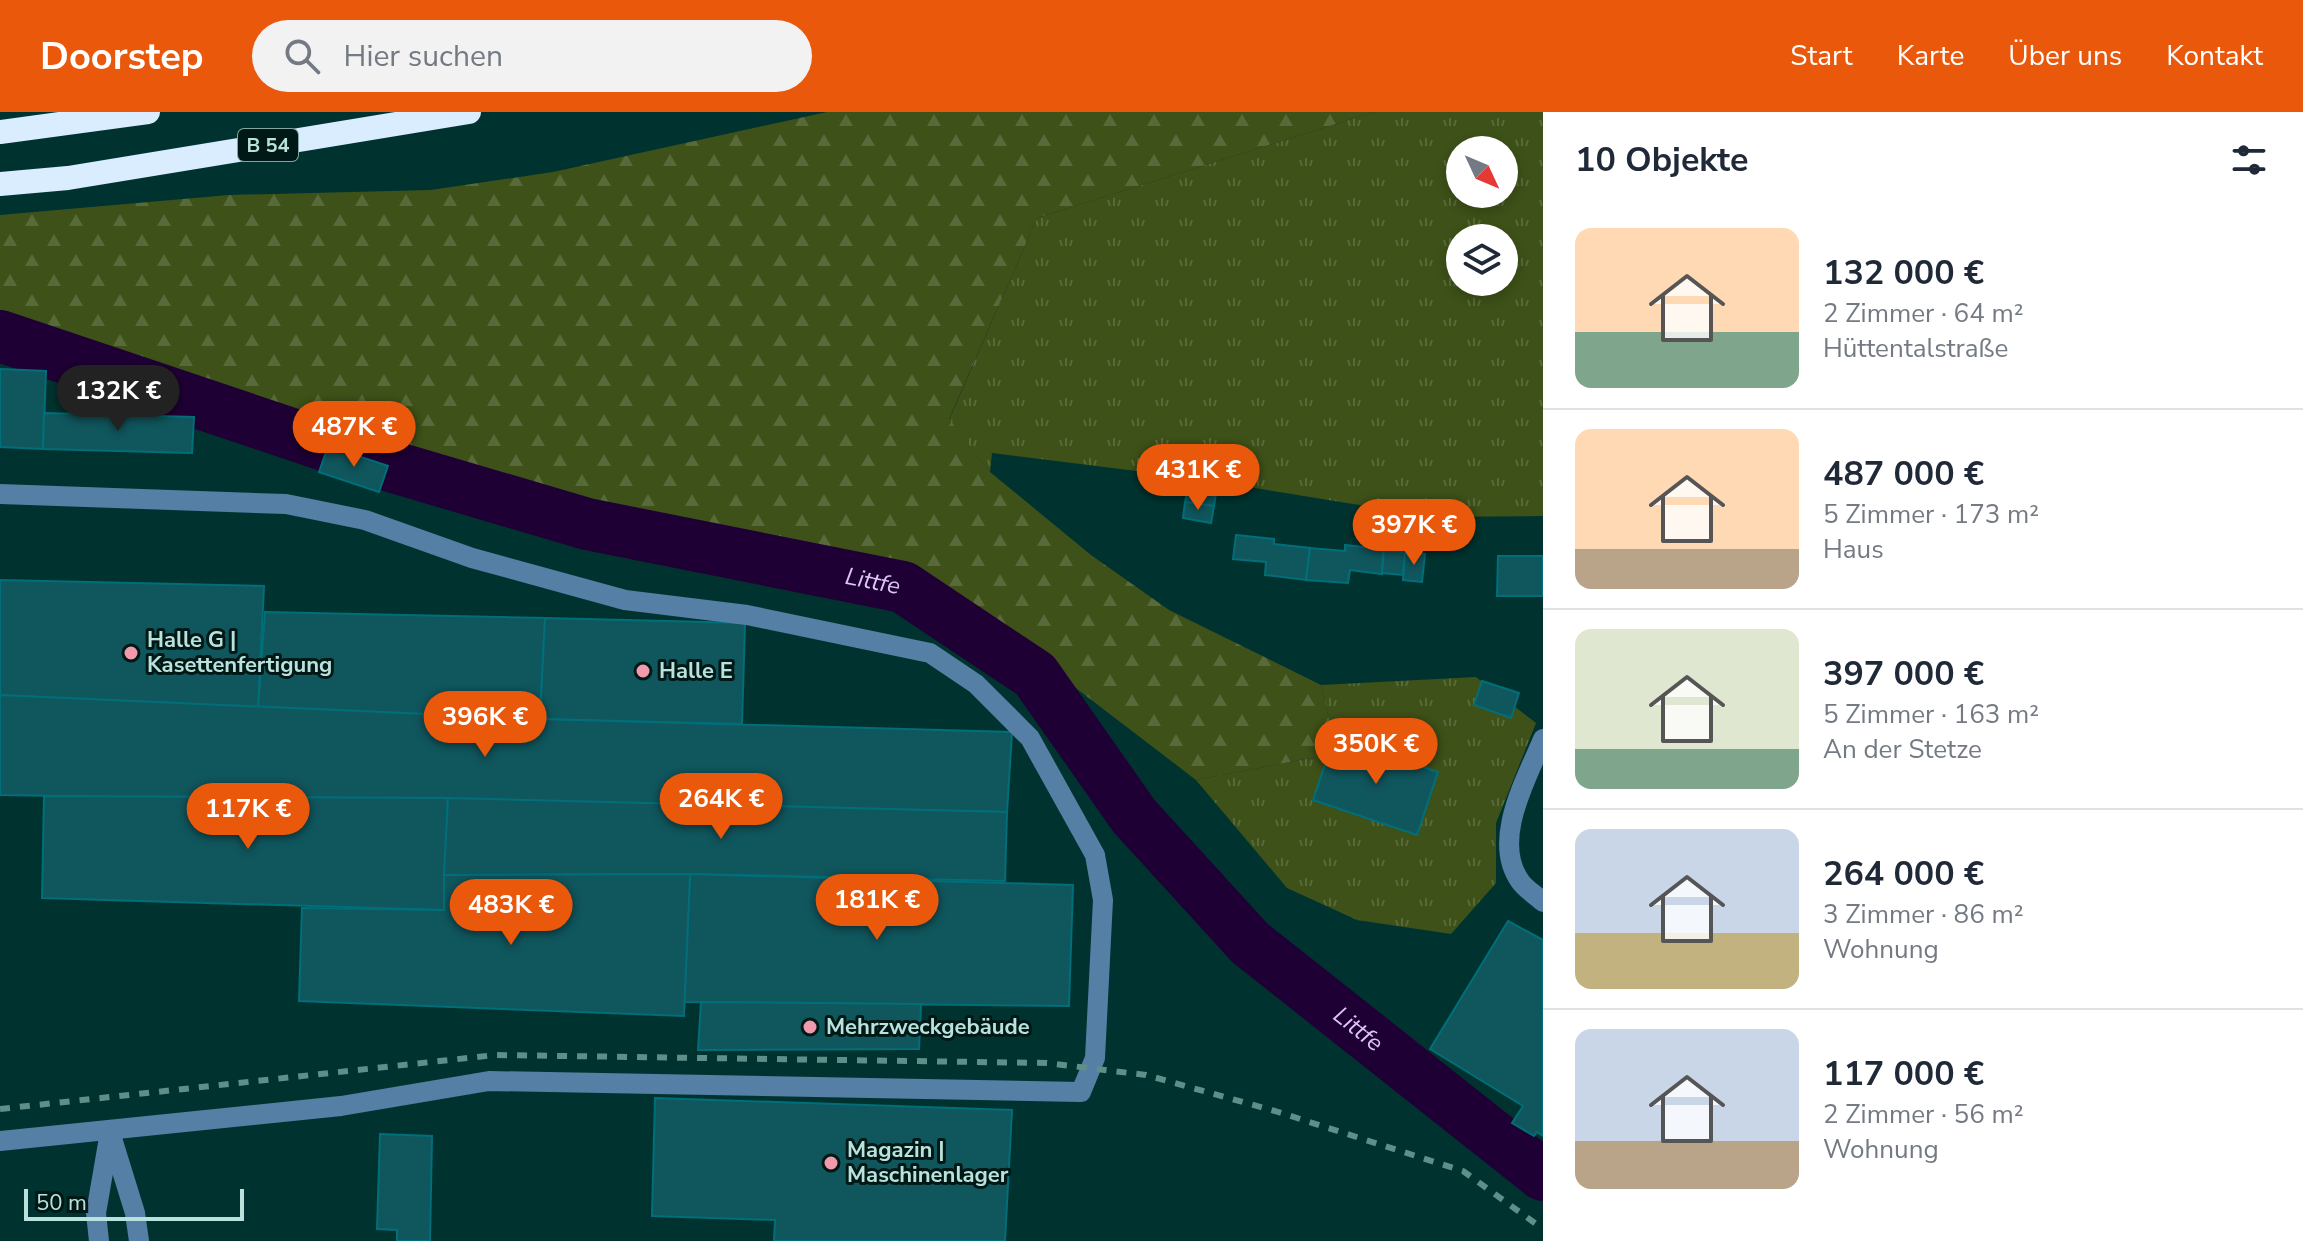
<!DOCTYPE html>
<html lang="de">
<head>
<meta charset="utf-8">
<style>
  body { margin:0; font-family:"Nunito Sans",sans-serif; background:#f2f2f3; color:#1f2937; height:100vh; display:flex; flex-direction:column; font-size:30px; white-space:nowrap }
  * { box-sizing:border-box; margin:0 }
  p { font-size:26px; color:#747a83 }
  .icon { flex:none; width:44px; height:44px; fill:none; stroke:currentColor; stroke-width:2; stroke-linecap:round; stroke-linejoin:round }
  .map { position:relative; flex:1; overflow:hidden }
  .panel { display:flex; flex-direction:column; background:#fff; width:760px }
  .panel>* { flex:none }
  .needle { width:52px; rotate:134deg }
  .buttons { position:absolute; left:1446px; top:24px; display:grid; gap:16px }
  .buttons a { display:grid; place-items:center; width:72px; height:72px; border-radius:50%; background:#fff; box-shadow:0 4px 12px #0003; font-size:40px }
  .scale { position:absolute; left:24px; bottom:20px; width:220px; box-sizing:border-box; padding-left:8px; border:4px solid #bae2dc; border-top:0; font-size:22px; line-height:28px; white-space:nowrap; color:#bae2dc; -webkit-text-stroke:6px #001916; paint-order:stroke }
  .price { position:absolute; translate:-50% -68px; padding:0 18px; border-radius:28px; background:#ea580c; color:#fff; font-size:26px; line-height:52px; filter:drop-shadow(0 2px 4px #0008) }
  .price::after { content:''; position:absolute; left:50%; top:48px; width:24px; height:18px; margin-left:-12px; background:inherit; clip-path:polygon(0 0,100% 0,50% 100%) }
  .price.current { background:#222; color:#fff }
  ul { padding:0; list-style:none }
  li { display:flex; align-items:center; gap:24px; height:200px; padding:0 32px }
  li+li { border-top:2px solid #e0e1e3 }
  li span { display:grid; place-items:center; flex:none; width:224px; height:160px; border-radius:16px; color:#555 }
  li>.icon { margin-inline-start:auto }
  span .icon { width:96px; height:96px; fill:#fffc; stroke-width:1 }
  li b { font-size:34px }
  h2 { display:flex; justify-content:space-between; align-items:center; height:96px; padding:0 32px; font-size:34px }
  header { display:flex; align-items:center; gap:48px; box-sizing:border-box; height:112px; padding:0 40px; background:#ea580c; color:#fff }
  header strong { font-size:38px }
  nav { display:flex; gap:44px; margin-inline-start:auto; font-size:28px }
  .search { width:560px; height:72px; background:#f2f2f3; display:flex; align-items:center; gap:20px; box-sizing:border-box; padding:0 28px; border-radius:44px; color:#747a83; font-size:30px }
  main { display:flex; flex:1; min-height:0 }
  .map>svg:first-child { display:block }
</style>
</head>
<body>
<header>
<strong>Doorstep</strong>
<div class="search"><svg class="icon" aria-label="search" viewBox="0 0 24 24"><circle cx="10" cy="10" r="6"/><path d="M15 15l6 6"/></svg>Hier suchen</div>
<nav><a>Start</a><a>Karte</a><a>Über uns</a><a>Kontakt</a></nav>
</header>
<main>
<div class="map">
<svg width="1543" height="1129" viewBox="0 0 1543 1129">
  <defs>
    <pattern id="grass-tufts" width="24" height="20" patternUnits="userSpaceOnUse" patternTransform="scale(2)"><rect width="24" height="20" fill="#3e5118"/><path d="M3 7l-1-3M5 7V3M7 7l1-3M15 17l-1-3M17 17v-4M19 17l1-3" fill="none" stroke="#586a39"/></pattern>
    <pattern id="forest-firs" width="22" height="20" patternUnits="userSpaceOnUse" patternTransform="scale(2)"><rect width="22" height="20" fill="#3e5118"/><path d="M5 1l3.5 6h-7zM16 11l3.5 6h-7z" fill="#586a39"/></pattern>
  </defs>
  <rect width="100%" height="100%" fill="#00332f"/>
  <g fill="url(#grass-tufts)" fill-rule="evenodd">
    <path d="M1374 0H1543V404L1433 405 1193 366 992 341 990 360 949 308 1037 106ZM1460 38H1504V82H1460ZM1460 126H1504V170H1460Z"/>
    <polygon points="1476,565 1536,611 1496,711 1496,771 1451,822 1357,808 1287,776 1196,668 1337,641 1321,573"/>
  </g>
  <polygon fill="url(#forest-firs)" points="827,0 1374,0 1037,106 949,307 990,360 1091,443 1169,498 1321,573 1337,641 1196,668 1000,518 682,452 306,309 0,233 0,103 229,83 431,78 553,60"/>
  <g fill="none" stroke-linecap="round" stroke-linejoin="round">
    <path stroke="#1f0035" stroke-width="52" id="s1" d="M0 224 363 346 587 412 903 475 1035 563 1134 704 1250 831 1543 1063"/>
  </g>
  <g fill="#10565d" stroke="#006f7a" stroke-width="2">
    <polygon points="0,257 46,259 43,337 0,335"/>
    <polygon points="44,301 194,305 192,341 43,337"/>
    <polygon points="328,334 388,354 379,380 319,360"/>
    <polygon points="1188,378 1216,382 1214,394 1185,390"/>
    <polygon points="1185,390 1214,394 1211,411 1183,406"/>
    <polygon points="1236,423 1274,427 1274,432 1310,436 1306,468 1265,463 1266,450 1233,447"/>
    <polygon points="1345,433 1383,437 1382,462 1350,458 1348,471 1306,468 1310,436 1345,439"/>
    <polygon points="1384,438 1405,440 1403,463 1382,461"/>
    <polygon points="1405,439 1425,442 1422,470 1403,468"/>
    <polygon points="1498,444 1543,444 1543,484 1497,484"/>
    <polygon points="0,468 264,474 258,596 0,583"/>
    <polygon points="265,500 545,506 540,607 258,596"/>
    <polygon points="545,506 745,511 742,612 540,607"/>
    <polygon points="1482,569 1519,581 1511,606 1474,593"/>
    <polygon points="0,583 540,607 1012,620 1007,700 0,683"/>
    <polygon points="1334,625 1438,660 1417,723 1313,688"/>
    <polygon points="44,684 448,686 444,798 42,786"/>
    <polygon points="448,686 1007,700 1005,769 690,762 444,763"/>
    <polygon points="690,762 1073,773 1069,894 684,890"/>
    <polygon points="690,762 684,904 299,889 302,796 444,798 444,763"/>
    <polygon points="1508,809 1543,828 1543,1024 1537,1020 1534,1024 1512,1011 1523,994 1430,937"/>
    <polygon points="701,890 921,892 919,937 698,938"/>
    <polygon points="655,986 1012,998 1005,1129 774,1129 775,1108 652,1104"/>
    <polygon points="380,1022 432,1024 430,1129 397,1129 397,1118 377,1117"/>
  </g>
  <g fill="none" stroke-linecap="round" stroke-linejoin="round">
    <g stroke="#557fa4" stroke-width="20">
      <polyline points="0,382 286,392 365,408 472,446 625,488 747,503 930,541 976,572 1030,626 1095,743 1103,788 1095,946 1081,980 489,969 341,994 0,1029"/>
      <path d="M1543 627C1527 666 1491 728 1520 769 1525 777 1536 783 1543 790"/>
      <polyline points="99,1129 96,1101 110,1020 135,1101 139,1129"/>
    </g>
    <g stroke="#d9edff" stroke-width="24">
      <polyline points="0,20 148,0"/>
      <polyline points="0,72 68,66 469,0"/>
    </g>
    <polyline stroke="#608e88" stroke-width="6" stroke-dasharray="10 10" stroke-linecap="butt" points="0,997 495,943 1047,951 1146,963 1275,999 1463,1059 1543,1117"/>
  </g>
  <g fill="#f29aad" stroke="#001916" stroke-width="3">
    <circle cx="131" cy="541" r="8"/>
    <circle cx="643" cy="559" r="8"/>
    <circle cx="810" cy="915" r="8"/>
    <circle cx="831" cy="1051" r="8"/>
  </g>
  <g text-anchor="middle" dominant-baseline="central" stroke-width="6" stroke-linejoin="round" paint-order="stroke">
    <rect fill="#001916" stroke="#82a6a1" stroke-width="2" x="238" y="17" width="60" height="32" rx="6"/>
    <g font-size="20" font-weight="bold" fill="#bae2dc">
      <text x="268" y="33">B 54</text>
    </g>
    <g font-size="22" font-weight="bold" fill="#bae2dc" stroke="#001916" text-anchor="start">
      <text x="147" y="528">Halle G |<tspan x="147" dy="25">Kasettenfertigung</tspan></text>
      <text x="659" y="559">Halle E</text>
      <text x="826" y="915">Mehrzweckgebäude</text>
      <text x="847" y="1038">Magazin |<tspan x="847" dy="25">Maschinenlager</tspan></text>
    </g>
    <g font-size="24" font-style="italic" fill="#dcc3f8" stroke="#001916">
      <text stroke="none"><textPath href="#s1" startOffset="908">Littfe</textPath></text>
      <text stroke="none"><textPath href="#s1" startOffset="1580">Littfe</textPath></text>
    </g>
  </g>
</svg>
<div class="buttons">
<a><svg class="needle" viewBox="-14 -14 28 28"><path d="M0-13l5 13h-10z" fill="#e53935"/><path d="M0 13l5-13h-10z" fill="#747a83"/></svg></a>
<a><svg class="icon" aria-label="layers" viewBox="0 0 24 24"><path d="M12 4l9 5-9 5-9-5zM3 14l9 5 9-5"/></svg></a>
</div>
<div class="scale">50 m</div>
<b class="price current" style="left:118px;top:321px">132K €</b>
<b class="price" style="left:354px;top:357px">487K €</b>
<b class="price" style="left:1198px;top:400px">431K €</b>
<b class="price" style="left:1414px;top:455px">397K €</b>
<b class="price" style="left:485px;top:647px">396K €</b>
<b class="price" style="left:1376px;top:674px">350K €</b>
<b class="price" style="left:721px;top:729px">264K €</b>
<b class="price" style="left:248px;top:739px">117K €</b>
<b class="price" style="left:877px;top:830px">181K €</b>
<b class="price" style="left:511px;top:835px">483K €</b>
</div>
<section class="panel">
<h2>10 Objekte<svg class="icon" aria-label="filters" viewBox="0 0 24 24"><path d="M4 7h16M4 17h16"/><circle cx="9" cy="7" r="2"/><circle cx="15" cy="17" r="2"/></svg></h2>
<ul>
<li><span style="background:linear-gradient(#ffd9b3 65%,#7fa58c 0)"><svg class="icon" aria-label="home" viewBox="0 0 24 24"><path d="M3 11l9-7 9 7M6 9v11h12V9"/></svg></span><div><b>132 000 €</b><p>2 Zimmer · 64 m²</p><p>Hüttentalstraße</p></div></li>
<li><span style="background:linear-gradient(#ffd9b3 75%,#b9a48a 0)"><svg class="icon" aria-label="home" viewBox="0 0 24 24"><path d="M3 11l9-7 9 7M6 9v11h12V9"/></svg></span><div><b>487 000 €</b><p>5 Zimmer · 173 m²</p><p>Haus</p></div></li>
<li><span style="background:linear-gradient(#dfe7d0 75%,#7fa58c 0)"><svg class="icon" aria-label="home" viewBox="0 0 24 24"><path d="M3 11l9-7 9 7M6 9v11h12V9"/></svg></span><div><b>397 000 €</b><p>5 Zimmer · 163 m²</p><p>An der Stetze</p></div></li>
<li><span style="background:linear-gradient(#c9d6e8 65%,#c2b280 0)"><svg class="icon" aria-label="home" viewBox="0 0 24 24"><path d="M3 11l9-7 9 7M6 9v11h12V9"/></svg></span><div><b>264 000 €</b><p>3 Zimmer · 86 m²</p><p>Wohnung</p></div></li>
<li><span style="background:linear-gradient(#c9d6e8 70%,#b9a48a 0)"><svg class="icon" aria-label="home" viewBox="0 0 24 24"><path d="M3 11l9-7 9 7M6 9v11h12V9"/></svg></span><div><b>117 000 €</b><p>2 Zimmer · 56 m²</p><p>Wohnung</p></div></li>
</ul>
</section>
</main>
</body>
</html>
